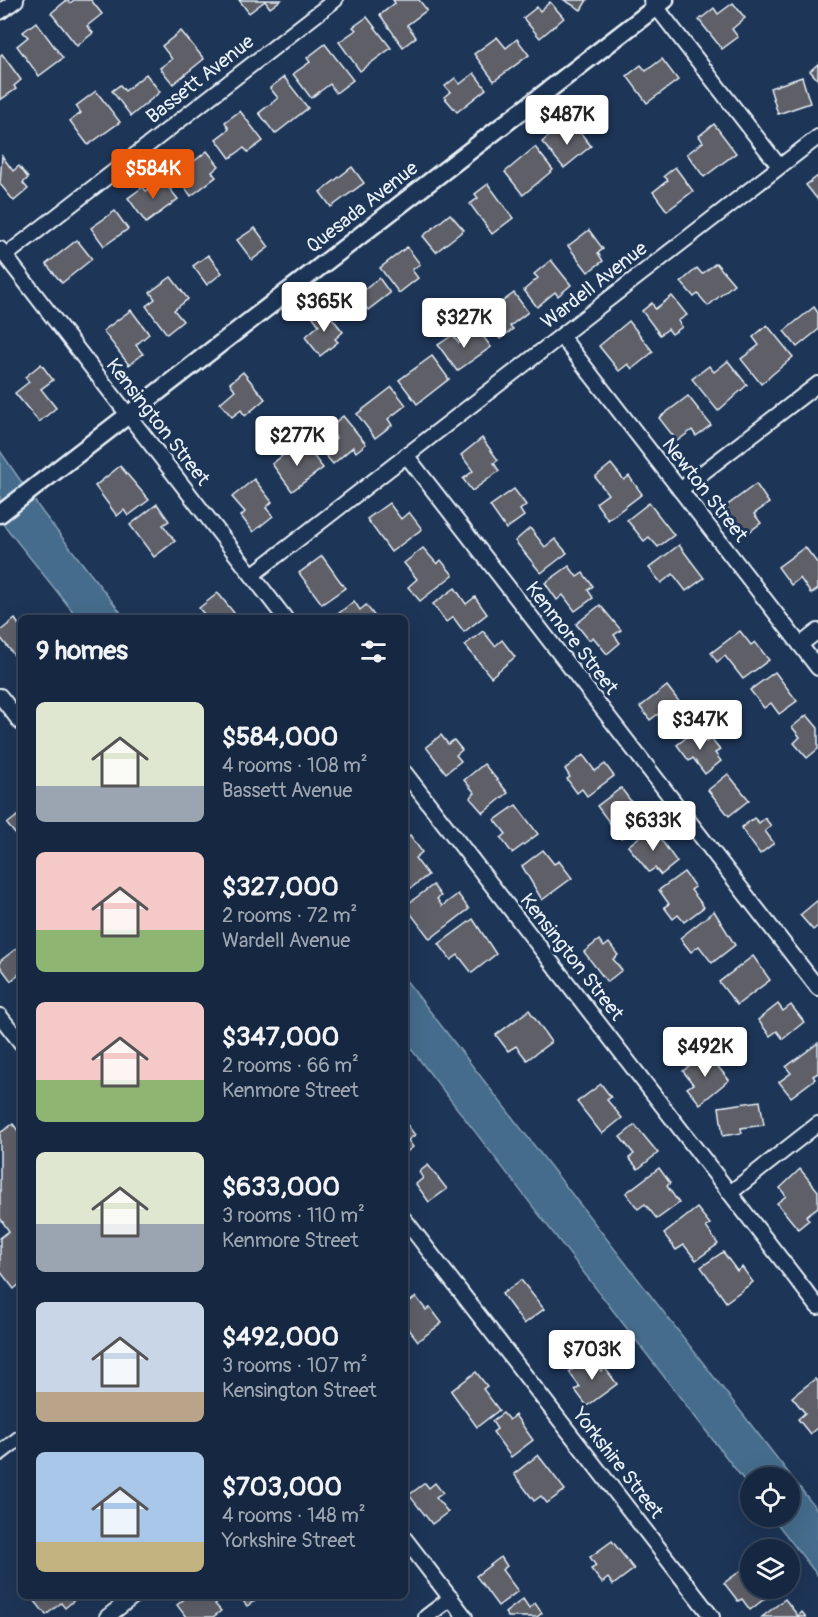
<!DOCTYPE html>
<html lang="en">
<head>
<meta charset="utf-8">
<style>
  body { margin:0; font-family:Pangolin,sans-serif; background:#23344c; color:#f1f3f6; height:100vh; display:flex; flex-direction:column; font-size:22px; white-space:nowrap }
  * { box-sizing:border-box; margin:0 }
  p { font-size:20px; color:#9ea6b1 }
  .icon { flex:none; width:33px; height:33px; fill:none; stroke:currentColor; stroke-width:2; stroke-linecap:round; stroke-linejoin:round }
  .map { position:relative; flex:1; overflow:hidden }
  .details { position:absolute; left:18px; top:615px; width:390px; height:984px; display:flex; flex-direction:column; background:#162841; border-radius:9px; box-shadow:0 6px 24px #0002,0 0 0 2px #35445a }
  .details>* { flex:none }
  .buttons { position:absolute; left:740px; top:1467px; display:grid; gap:12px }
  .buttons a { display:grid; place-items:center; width:60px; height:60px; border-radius:50%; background:#162841; box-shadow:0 6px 24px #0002,0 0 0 2px #35445a; font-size:30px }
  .price { position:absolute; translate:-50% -51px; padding:0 14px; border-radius:6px; background:#fff; color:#222; font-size:20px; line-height:39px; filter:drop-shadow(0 2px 3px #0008) }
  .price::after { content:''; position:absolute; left:50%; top:36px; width:18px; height:14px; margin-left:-9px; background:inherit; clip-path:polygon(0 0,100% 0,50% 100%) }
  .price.active { background:#ea580c; color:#fff }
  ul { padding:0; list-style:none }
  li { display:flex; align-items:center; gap:18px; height:150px; padding:0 18px }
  li span { display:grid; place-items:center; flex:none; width:168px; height:120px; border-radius:9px; color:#555 }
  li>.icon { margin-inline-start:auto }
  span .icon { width:72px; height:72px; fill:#fffc; stroke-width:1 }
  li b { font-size:26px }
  h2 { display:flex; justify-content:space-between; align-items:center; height:72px; padding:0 18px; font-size:26px }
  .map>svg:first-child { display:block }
</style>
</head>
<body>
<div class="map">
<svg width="818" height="1617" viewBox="0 0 818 1617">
  <rect width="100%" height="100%" fill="#1d3557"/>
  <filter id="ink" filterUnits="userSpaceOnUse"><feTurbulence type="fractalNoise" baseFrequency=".0167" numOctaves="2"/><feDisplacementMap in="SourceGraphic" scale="12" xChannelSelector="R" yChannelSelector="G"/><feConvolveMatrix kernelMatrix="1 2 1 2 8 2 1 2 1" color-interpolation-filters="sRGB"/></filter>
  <g filter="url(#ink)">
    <g fill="#446c8c" stroke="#86a1b7" stroke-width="1.5">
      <polygon points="0,451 43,513 125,618 78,618 0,520"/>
      <polygon points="405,979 818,1511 818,1576 772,1517 789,1516 789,1478 750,1478 750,1488 405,1041"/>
    </g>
    <g fill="#5e5e68" stroke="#e8f1f8" stroke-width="1.5">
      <polygon points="67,0 70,3 74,0 91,0 102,14 87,26 93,33 77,46 51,13"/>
      <polygon points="239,0 281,0 270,8 265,1 249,13"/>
      <polygon points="393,0 419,0 427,10 407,25 416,37 403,47 380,15 395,3"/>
      <polygon points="564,0 587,0 581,10"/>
      <polygon points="550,2 564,18 540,38 523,18 537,7 540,11"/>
      <polygon points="733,3 745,18 732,29 738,37 722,49 699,20 714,8 718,14"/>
      <polygon points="367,17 391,48 360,71 339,42 356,30 353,27"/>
      <polygon points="36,22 63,58 39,76 17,46 28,37 23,32"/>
      <polygon points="181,31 204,59 173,84 160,68 172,59 162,46"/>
      <polygon points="497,37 506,48 517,39 529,55 494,81 474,54"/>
      <polygon points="325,44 353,80 336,93 330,84 311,98 293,74 310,62 307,58"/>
      <polygon points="2,54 21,80 14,86 16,89 0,100 0,56"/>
      <polygon points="662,59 678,80 647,103 627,76 641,65 646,71"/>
      <polygon points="818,64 818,80 810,71"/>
      <polygon points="474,73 486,89 457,112 444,97 450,92 445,86 455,78 460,84"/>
      <polygon points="146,74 160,92 131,116 112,91 120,85 125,91"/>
      <polygon points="284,77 308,108 275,134 259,113 278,98 270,88"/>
      <polygon points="802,77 810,103 778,114 770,88"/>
      <polygon points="96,91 120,122 88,145 70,121 81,113 76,106"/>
      <polygon points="240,111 263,141 248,152 244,148 230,158 216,139 229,129 225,122"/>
      <polygon points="714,124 736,153 704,177 687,154 703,142 699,136"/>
      <polygon points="575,126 591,146 564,168 542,142 557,129 563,136"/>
      <polygon points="535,147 553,170 523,195 505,172"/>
      <polygon points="207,151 219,166 212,172 216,177 191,196 169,166 185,154 192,163"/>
      <polygon points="2,156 13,171 19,166 28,178 23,183 28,189 14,201 0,184"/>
      <polygon points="352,167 364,183 331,207 320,192"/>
      <polygon points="675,167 693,191 667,211 653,192 668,180 664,176"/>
      <polygon points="818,176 818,200 806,185"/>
      <polygon points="162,179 178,199 146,223 128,198 143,187 146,191"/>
      <polygon points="488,184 513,218 492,234 470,204 478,198 475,194"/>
      <polygon points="115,211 128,229 104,246 91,228"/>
      <polygon points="450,214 464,230 436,252 423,236"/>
      <polygon points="255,228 269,247 252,260 237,240"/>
      <polygon points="589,230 603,249 598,253 603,261 588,272 568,246"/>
      <polygon points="77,240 92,259 62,283 46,264"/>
      <polygon points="407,247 420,264 412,270 418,278 399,293 380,268"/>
      <polygon points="208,255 222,273 207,285 193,266"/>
      <polygon points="551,260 571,285 558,296 555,292 537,307 524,290 538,278 534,274"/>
      <polygon points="716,263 734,284 708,306 698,294 694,297 681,282 697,268 702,274"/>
      <polygon points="171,277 188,299 174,310 183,321 167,334 146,306 155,299 150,292"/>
      <polygon points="379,278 390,293 368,310 357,296"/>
      <polygon points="514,293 528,312 510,326 513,329 500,339 483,316"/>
      <polygon points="672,296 687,315 678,321 682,327 672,334 668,329 660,335 642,311 652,303 655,309"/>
      <polygon points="814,307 818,313 818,330 797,347 784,331"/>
      <polygon points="325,309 343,332 335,339 338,342 320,356 305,337 319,325 313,317"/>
      <polygon points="131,310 149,334 136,345 143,354 129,365 103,331"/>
      <polygon points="629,321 653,352 632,369 628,364 619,371 599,346"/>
      <polygon points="767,325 793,357 761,384 741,359 759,345 753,337"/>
      <polygon points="478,329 491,347 457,371 438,345 453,335 459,343"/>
      <polygon points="432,356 449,379 417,404 399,380"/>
      <polygon points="728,361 747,385 718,411 692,379 709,366 714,372"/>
      <polygon points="41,364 53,380 41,389 56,408 39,422 15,393 29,382 25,377"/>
      <polygon points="243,372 265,399 245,416 241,410 232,417 220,403 235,390 230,383"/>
      <polygon points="392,387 406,405 388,419 392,425 375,438 357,414"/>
      <polygon points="688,396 711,425 696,436 692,430 677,441 659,418"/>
      <polygon points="343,416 366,444 356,452 353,447 333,464 321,450 336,438 328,428"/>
      <polygon points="482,438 498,460 494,463 499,471 472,491 463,479 473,471 461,455"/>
      <polygon points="305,445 323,468 292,491 272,464 287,452 290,456"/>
      <polygon points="611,464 624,480 629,476 642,494 608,520 596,503 608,494 595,477"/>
      <polygon points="120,466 149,500 128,516 124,510 117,516 95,486"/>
      <polygon points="254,479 272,502 266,508 273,516 253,532 241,516 245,512 232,497"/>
      <polygon points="756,484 769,503 754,514 761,523 745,535 725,507"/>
      <polygon points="514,489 526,505 520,510 524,516 506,529 490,506"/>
      <polygon points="389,503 401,519 409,512 422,529 391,552 367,519"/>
      <polygon points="649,503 674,535 658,547 649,537 644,541 627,520"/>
      <polygon points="157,504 169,521 163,525 175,541 154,557 130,525"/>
      <polygon points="530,528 545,547 555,539 567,553 541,573 515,541"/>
      <polygon points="679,545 704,578 686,591 673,574 661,583 649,568"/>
      <polygon points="805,547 818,564 818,589 811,594 800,578 791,585 778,567"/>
      <polygon points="423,548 437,564 441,560 453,575 420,601 408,587 417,579 404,563"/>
      <polygon points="322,556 345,588 322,604 299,573"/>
      <polygon points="569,566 577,577 583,573 593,586 588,590 593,598 575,611 563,595 557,600 545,583"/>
      <polygon points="455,588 466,604 475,597 487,614 464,632 453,617 446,622 433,604"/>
      <polygon points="218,593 238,618 207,618 199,608"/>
      <polygon points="354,601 360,610 366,605 376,618 333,618"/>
      <polygon points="600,605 621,630 614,635 620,643 607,654 593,637 589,640 576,624"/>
      <polygon points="15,619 21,628 21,656 17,659 0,637 0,631"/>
      <polygon points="483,631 495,646 502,640 515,657 491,677 465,645"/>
      <polygon points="740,631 751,645 755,642 769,660 743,679 725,656 717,662 711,653"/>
      <polygon points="775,672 797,701 779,714 771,703 764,708 750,690"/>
      <polygon points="667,686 691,717 669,733 658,714 650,720 640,707"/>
      <polygon points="807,715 818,728 818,749 807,758 794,743 800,737 792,727"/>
      <polygon points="696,730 706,742 711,739 720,750 715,753 721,761 705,774 693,758 689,761 677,745"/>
      <polygon points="441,735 448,744 454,740 462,750 456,755 461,761 446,773 426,747"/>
      <polygon points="583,755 595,771 605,764 614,776 587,796 582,789 577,793 567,779 570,777 565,769"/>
      <polygon points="484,764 508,793 483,813 470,798 475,793 464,780"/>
      <polygon points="728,774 749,800 729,816 708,790"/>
      <polygon points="621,788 633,804 627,808 639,824 621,838 597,806"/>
      <polygon points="516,805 538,834 512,853 501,838 506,834 495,820"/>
      <polygon points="21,813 21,841 7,824"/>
      <polygon points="754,818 759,823 765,818 771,826 765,831 774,843 760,854 741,828"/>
      <polygon points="652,827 677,862 661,875 655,868 649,872 628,846"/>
      <polygon points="410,835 422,852 415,858 428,875 407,891 405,838"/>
      <polygon points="543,850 554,864 559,861 572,878 542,900 522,866"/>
      <polygon points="684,872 695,887 691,890 704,907 684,922 678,915 673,919 664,907 669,904 659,890"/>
      <polygon points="433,885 441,896 437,899 442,906 458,894 469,909 430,939 405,906"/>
      <polygon points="818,900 818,926 813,930 800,915"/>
      <polygon points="714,911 735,945 712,963 699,946 691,952 680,938"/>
      <polygon points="473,919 496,954 472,973 458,955 451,960 439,944"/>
      <polygon points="599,940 604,947 609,943 618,955 613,959 622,970 607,982 584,952"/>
      <polygon points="21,945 21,976 19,974 11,981 0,966 0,961"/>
      <polygon points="753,956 770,980 737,1005 719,982"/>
      <polygon points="778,1004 783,1011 791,1005 804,1022 783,1039 777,1031 770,1036 758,1020"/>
      <polygon points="529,1010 551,1042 527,1060 516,1046 508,1051 496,1035"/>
      <polygon points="818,1043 818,1073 813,1076 815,1079 791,1097 779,1082 791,1073 786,1067"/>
      <polygon points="706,1052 729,1080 700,1104 687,1088 693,1084 683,1071"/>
      <polygon points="601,1084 611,1097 607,1100 622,1118 602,1134 577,1102"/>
      <polygon points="760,1101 764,1125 741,1128 742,1133 723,1136 719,1107"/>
      <polygon points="405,1122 415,1135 408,1140 413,1147 405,1153"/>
      <polygon points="13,1124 19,1132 21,1131 21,1167 15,1172 21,1179 21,1283 14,1289 0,1271 0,1238 9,1231 0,1218 0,1133"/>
      <polygon points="635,1125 658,1153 638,1169 629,1158 634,1154 620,1137"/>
      <polygon points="428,1165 447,1189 429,1202 416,1184 423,1178 419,1172"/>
      <polygon points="659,1168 670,1183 667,1186 679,1203 657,1219 645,1204 638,1209 626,1193"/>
      <polygon points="800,1169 818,1191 818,1207 806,1216 809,1220 798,1229 777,1203 786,1196 780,1188"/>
      <polygon points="697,1208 710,1224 706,1227 718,1244 696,1260 684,1245 676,1250 664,1234"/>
      <polygon points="723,1252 737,1271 742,1267 753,1282 726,1302 701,1267"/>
      <polygon points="521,1280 544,1309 524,1324 502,1294"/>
      <polygon points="416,1297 426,1310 430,1307 442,1323 418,1341 405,1324 405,1305"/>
      <polygon points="590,1356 601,1371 605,1368 617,1384 587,1406 575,1390 580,1387 569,1372"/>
      <polygon points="476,1372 487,1386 483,1389 499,1410 477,1427 451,1391"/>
      <polygon points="815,1379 818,1382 818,1427 810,1434 798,1419 805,1413 792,1397"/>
      <polygon points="503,1413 509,1420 515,1415 533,1440 511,1457 493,1432 497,1429 492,1421"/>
      <polygon points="538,1455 565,1490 547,1503 541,1496 534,1501 514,1474"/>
      <polygon points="425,1483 429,1488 435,1483 443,1493 436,1498 448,1512 432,1524 409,1495"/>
      <polygon points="612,1541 634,1569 613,1585 608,1578 602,1583 591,1569 596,1566 590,1557"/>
      <polygon points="501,1557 507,1566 502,1570 518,1591 498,1606 476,1576"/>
      <polygon points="746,1567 750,1572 750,1588 768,1588 772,1593 750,1610 742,1599 738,1601 724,1583"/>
      <polygon points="31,1596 79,1596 65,1608 61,1603 46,1615"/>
      <polygon points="188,1596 219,1596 221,1599 215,1604 221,1611 213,1617 186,1617 177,1605"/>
      <polygon points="239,1596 255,1596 257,1599 247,1606"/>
      <polygon points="523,1599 529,1608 535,1603 542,1613 537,1617 508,1617 505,1613"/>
      <polygon points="785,1599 798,1616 802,1612 806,1617 762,1617"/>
    </g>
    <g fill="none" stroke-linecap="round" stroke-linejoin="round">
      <defs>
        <g id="minor">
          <polyline points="651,0 779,166"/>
          <polyline points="0,12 16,0"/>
          <polyline points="0,249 285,618"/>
          <polyline points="5,256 335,0"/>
          <polyline points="561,336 818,668"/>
          <polyline points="406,455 818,988"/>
          <polyline points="680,490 818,384"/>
          <polyline points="252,575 818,137"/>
          <polyline points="800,645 818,631"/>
          <polyline points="0,696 21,723"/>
          <polyline points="405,773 818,1307"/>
          <polyline points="0,1016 21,1043"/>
          <polyline points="730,1193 818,1124"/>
          <polyline points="405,1220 712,1617"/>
          <polyline points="0,1453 21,1437"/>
          <polyline points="405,1539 465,1617"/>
          <polyline points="107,1617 134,1596"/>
          <polyline points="426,1617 451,1598"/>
        </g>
        <polyline id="tertiary" points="0,514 665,0"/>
      </defs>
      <use href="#minor" stroke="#e8f1f8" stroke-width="18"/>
      <use href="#tertiary" stroke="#e8f1f8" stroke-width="21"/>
      <use href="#minor" stroke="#1d3557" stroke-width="14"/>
      <use href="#tertiary" stroke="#1d3557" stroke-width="16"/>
    </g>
  </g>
  <g text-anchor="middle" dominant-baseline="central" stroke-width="6" stroke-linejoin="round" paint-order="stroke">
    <g font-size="20" fill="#e8f1f8" stroke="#1d3557">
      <text transform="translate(200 79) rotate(-38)">Bassett Avenue</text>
      <text transform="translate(362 207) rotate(-38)">Quesada Avenue</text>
      <text transform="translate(594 285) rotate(-38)">Wardell Avenue</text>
      <text transform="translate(158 422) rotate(52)">Kensington Street</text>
      <text transform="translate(705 490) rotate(52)">Newton Street</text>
      <text transform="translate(572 638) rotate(52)">Kenmore Street</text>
      <text transform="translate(572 957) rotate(52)">Kensington Street</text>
      <text transform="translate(618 1463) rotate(52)">Yorkshire Street</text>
    </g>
  </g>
</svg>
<div class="buttons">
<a><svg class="icon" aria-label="locate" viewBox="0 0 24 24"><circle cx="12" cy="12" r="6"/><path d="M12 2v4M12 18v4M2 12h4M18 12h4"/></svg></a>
<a><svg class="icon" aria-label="layers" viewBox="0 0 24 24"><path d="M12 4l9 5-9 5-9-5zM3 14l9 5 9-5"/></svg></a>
</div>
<b class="price" style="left:567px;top:146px">$487K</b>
<b class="price active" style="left:153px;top:200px">$584K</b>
<b class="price" style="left:324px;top:333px">$365K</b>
<b class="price" style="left:464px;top:349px">$327K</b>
<b class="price" style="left:297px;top:467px">$277K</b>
<b class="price" style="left:700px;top:751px">$347K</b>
<b class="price" style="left:653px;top:852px">$633K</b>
<b class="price" style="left:705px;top:1078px">$492K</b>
<b class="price" style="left:592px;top:1381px">$703K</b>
<section class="details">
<h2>9 homes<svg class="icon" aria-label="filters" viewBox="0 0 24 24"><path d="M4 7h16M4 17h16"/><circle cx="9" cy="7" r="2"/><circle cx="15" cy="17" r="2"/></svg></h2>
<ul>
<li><span style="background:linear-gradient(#dfe7d0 70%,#9aa5b1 0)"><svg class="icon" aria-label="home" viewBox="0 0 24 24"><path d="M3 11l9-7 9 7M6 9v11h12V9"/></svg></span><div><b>$584,000</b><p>4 rooms · 108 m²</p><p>Bassett Avenue</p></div></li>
<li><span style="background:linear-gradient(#f6c9c9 65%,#8fb573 0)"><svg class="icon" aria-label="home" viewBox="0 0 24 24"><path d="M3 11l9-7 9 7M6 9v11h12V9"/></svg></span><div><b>$327,000</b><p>2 rooms · 72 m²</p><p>Wardell Avenue</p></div></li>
<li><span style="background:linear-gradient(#f6c9c9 65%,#8fb573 0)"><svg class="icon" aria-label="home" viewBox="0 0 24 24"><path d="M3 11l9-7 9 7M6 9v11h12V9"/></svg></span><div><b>$347,000</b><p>2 rooms · 66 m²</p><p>Kenmore Street</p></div></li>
<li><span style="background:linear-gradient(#dfe7d0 60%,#9aa5b1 0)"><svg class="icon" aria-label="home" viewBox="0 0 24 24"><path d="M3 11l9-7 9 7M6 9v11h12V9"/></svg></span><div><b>$633,000</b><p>3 rooms · 110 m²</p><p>Kenmore Street</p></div></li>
<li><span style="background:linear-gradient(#c9d6e8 75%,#b9a48a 0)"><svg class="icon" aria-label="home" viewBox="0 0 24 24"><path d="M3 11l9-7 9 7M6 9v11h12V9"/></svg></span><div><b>$492,000</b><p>3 rooms · 107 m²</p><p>Kensington Street</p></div></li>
<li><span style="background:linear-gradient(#a9c7e8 75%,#c2b280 0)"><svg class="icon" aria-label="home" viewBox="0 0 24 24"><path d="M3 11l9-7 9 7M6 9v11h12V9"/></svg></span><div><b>$703,000</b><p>4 rooms · 148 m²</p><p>Yorkshire Street</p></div></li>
</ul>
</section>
</div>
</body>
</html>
